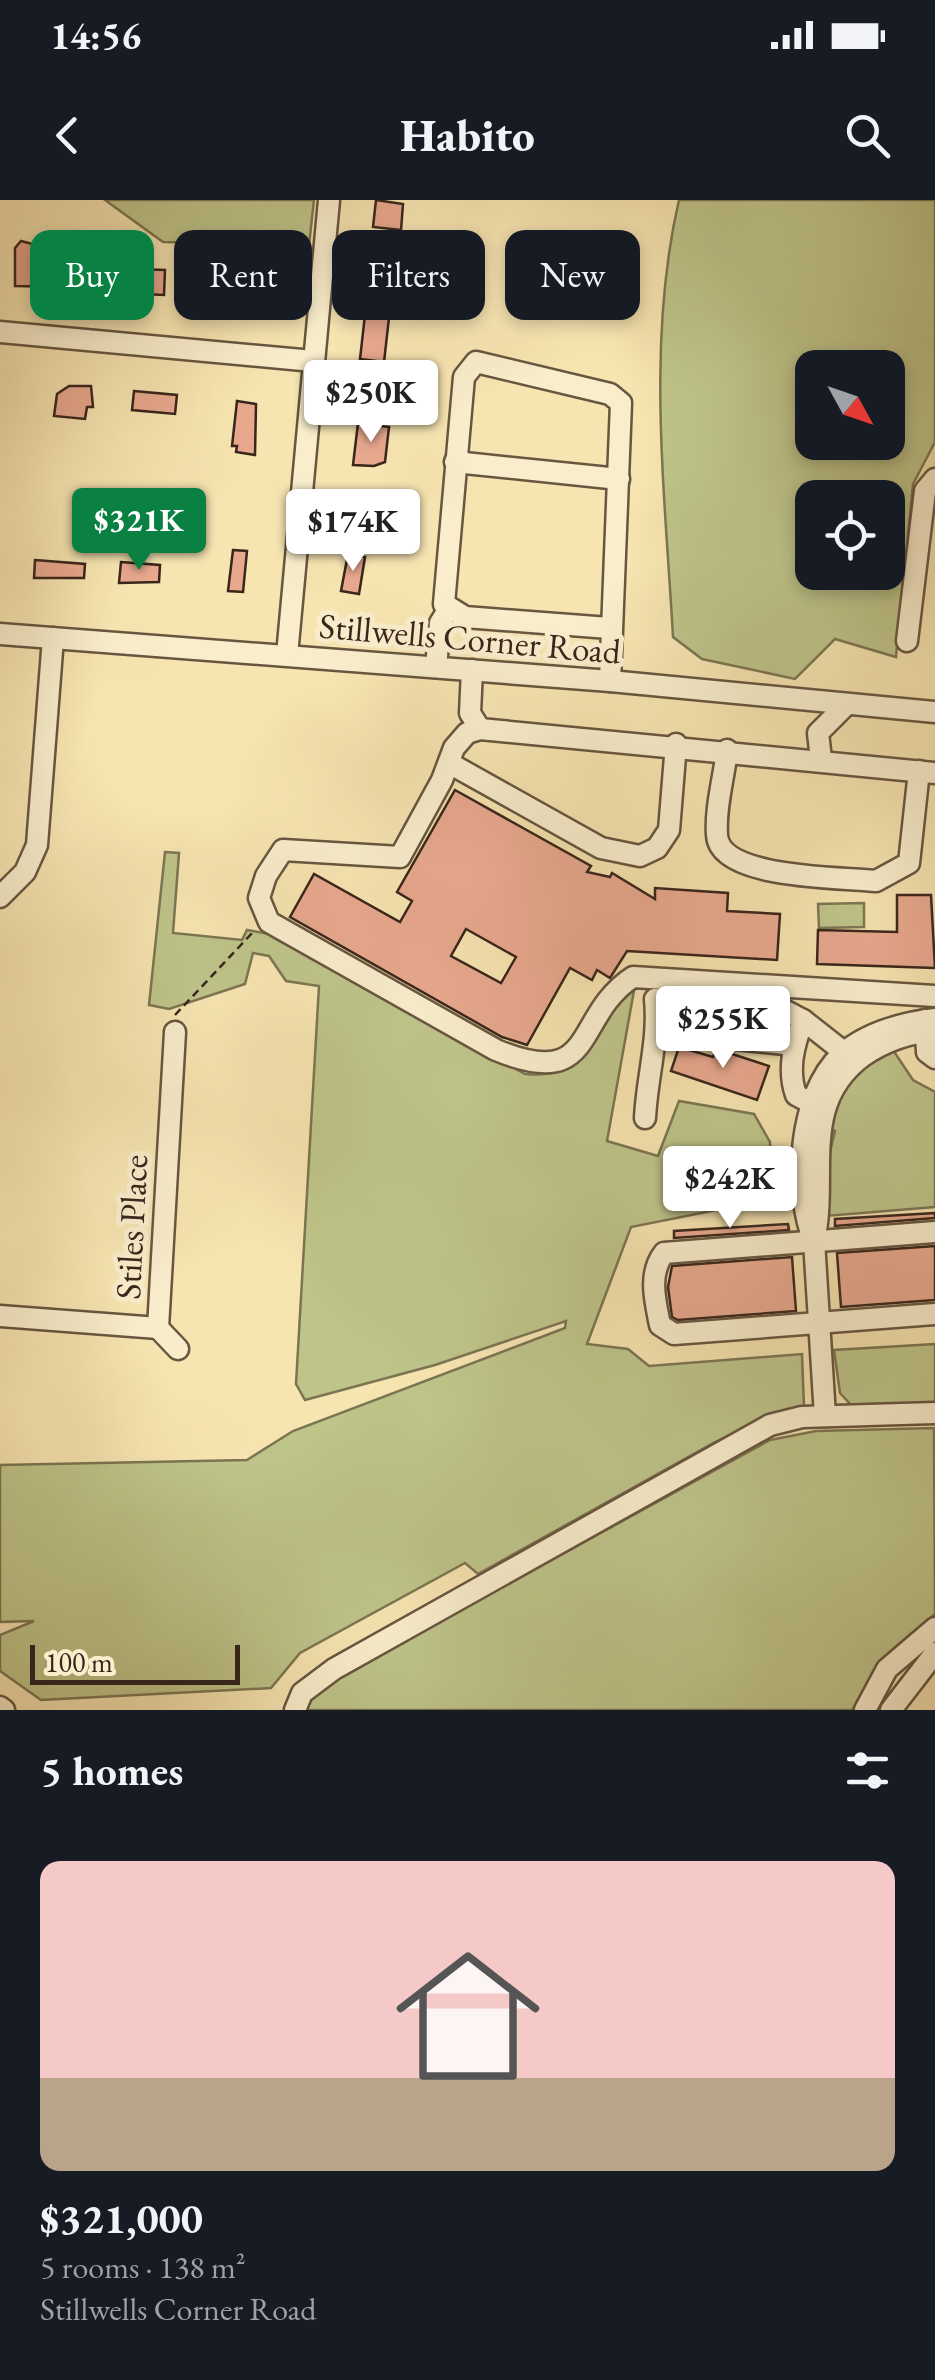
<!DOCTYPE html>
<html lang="en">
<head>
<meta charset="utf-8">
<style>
  body { margin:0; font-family:"EB Garamond",serif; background:#242831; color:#f1f3f6; height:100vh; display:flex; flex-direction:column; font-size:38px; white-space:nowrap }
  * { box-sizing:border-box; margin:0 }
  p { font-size:32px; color:#9ea1a6 }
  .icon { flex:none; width:55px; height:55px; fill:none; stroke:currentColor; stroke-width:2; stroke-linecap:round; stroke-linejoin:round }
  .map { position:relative; height:1510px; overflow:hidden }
  .sheet { display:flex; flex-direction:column; background:#171b24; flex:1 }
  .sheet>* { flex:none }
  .hud { position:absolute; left:30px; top:30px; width:875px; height:90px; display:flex; gap:20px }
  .needle { width:65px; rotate:130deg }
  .fabs { position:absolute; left:795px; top:150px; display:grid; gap:20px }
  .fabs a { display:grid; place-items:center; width:110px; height:110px; border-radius:20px; background:#171b24; box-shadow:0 5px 15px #0003; font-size:50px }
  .scale { position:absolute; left:30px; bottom:25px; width:210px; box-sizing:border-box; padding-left:10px; border:5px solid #39261b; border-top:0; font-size:28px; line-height:35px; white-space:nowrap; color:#39261b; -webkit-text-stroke:8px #f9edcc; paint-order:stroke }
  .price { position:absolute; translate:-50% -85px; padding:0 22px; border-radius:10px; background:#fff; color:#222; font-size:32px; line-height:65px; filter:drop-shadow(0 2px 5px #0008) }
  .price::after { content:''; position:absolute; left:50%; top:60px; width:30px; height:22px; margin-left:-15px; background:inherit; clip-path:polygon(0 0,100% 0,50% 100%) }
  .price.selected { background:#0b8043; color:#fff }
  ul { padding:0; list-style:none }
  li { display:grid; align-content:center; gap:20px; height:530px; padding:0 40px }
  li+li { border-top:2px solid #363941 }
  li span { display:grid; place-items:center; height:310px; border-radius:20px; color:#555 }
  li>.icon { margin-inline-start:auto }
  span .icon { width:180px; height:180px; fill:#fffc; stroke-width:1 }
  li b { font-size:42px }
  h2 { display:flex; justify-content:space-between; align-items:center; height:120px; padding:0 40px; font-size:42px }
  .tag { padding:0 35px; border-radius:20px; background:#171b24; box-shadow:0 5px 15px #0003; font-size:35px; line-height:90px }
  .tag.selected { background:#0b8043; color:#fff }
  .status { display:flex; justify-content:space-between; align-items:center; height:70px; padding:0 50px; background:#171b24; direction:ltr }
  .status svg { height:28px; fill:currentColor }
  header { display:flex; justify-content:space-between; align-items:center; height:130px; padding:0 40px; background:#171b24; font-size:45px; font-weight:800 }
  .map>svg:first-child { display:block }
</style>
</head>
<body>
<div class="status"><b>14:56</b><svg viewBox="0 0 49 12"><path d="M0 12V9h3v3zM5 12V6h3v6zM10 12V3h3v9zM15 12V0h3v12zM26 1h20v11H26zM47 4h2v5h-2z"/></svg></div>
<header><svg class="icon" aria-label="back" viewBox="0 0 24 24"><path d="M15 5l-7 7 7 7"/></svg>Habito<svg class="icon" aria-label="search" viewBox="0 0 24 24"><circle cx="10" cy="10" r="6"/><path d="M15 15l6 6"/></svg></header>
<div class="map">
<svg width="935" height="1510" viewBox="0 0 935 1510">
  <rect width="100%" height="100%" fill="#f6e4b1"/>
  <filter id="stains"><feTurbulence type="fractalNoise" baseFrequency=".002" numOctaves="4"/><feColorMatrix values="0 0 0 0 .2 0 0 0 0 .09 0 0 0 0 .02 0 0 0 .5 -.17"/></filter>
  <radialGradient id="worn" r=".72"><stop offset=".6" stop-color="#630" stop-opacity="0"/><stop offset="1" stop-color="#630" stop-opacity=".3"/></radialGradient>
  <g fill="#bec48a" stroke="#7c7552" stroke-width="2.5" fill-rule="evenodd">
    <polygon points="105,0 314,0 309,45 163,42"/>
    <path d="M679 0H935V242L913 284 896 457 835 439 795 479 702 459 673 437C665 292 646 142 679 0ZM812 168H888V242H812ZM812 298H888V372H812Z"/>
    <path d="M165 652 179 653 173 733 242 740 247 730 276 735 525 874C597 881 593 823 635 785L607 941 658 956 679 901 754 914 770 942 771 999 631 1027 587 1144 628 1149 649 1166 802 1154 804 1207 781 1212 715 1242 478 1374 465 1363 300 1453 271 1488 41 1500 0 1471V1435L34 1421 0 1422V1265L247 1260 293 1231 565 1128 566 1121 435 1165 305 1200 296 1184 319 786 286 781 269 756 253 753 245 784 169 809 149 805Z"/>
    <polygon points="864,703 864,727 819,728 818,704"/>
    <path d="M893 850 913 880 935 892V1007L826 1016 829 956 835 931 823 927C841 891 856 867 893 850Z"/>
    <polygon points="935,1144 935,1202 852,1206 840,1193 834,1150"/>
    <polygon points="934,1228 935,1414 894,1448 852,1510 305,1510 318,1488 770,1240 816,1231"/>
  </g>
  <g fill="#e8a88e" stroke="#39261b" stroke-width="2.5" fill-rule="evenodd">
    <polygon points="376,0 403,4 401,30 373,27"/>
    <polygon points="21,41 36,45 35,67 58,67 58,60 72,60 71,87 15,86 15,48"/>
    <polygon points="257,59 275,61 270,111 251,109"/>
    <polygon points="137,69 165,70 164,95 120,93 121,80 133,80"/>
    <polygon points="366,106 390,109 384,162 360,159"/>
    <polygon points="69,186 91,186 93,207 87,207 85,219 54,216 57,194"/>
    <polygon points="134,191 177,195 175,214 132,210"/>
    <polygon points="237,201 256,204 255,255 236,252 237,246 232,246"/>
    <polygon points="358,223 389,227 385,262 374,266 353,265"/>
    <polygon points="233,350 247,351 243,392 228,391"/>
    <polygon points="348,354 365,357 359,394 341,391"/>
    <polygon points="35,360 85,364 84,378 34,378"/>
    <polygon points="121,362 160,365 159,382 119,383"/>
    <path d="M455 590 591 666 587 672 610 677 612 673 655 699V688L728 693 727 711 780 714 777 760 627 751 610 778 597 770 592 780 570 768 527 845 502 837 290 717 314 674 400 722 412 701 397 692ZM466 729 516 757 501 783 451 756Z"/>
    <polygon points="897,695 931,695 935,768 817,764 818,730 897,732"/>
    <polygon points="679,847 713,857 715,851 726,852 769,866 757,900 671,871"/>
    <polygon points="935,1013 935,1018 835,1026 835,1019"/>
    <polygon points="788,1024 789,1030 674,1038 674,1031"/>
    <polygon points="935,1046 935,1100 841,1107 837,1053"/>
    <polygon points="792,1057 796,1111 678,1120 672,1117 668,1087 672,1066"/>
  </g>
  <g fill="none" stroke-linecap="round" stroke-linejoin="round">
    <defs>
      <g id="minor">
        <polyline points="0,132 313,161"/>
        <polyline points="455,262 619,279"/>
        <polyline points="609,428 465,417 444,404 464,177 476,162 610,194 621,203 610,481"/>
        <polyline points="0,434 610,481 935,512"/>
        <polyline points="907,441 925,291 935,279"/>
        <polyline points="287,455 329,0"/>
        <polyline points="436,467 440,423 448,410"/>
        <polyline points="472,470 470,513 480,529 935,573"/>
        <path d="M480 529 467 533 454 548 442 580 400 657 283 650 266 676 259 698 269 722 496 850C598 892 572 817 633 777L935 796"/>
        <path d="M727 550C724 577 715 608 717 635 719 679 840 677 876 681L909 663 919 571"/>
        <polyline points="821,559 818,533 846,505"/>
        <polyline points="449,563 601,648 640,656 657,648 669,630 676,544"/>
        <polyline points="0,697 25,672 37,645 53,438"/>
        <path d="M935 819C902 823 867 832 841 855 798 895 793 990 814 1041 829 975 798 904 863 856 883 842 910 832 935 831"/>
        <polyline points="925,820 927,852 935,858"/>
        <polyline points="658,831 794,845"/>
        <path d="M811 903 796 895C787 869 794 845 803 820L854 860"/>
        <path d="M645 918C647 877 659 840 655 799L784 810 803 820"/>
        <path d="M935 1032 664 1053C648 1074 655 1100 660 1125L674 1134 935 1114"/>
        <polyline points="814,1041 825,1216"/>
        <polyline points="0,1116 158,1128"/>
        <polyline points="158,1128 175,832"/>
        <polyline points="158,1128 178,1149"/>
        <polyline points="0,1507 4,1510"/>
        <polyline points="295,1510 302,1493 334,1469 770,1225 802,1217 935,1213"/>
        <polyline points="865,1510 887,1469 935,1428"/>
        <polyline points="891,1510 935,1453"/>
      </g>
    </defs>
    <use href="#minor" stroke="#685640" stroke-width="25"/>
    <polyline stroke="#39261b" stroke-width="2.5" stroke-dasharray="8 5" stroke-linecap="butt" points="175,815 255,730"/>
    <use href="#minor" stroke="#f9edcc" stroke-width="20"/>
  </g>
  <g text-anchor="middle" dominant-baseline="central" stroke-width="10" stroke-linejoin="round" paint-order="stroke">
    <g font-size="35" fill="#39261b" stroke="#f9edcc">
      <text transform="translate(470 438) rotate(5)">Stillwells Corner Road</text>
      <text transform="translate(131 1027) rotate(-87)">Stiles Place</text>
    </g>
  </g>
  <rect width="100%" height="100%" filter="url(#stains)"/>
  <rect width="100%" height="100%" fill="url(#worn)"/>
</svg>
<div class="fabs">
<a><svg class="needle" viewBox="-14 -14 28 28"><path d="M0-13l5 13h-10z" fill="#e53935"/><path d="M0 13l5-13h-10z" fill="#9ea1a6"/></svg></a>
<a><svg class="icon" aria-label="locate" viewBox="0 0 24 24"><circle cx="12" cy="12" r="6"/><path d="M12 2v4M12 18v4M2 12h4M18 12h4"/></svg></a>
</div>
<div class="scale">100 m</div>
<b class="price" style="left:371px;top:245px">$250K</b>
<b class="price selected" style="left:139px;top:373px">$321K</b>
<b class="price" style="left:353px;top:374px">$174K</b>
<b class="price" style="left:723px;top:871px">$255K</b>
<b class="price" style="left:730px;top:1031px">$242K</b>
<div class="hud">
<a class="tag selected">Buy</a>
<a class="tag">Rent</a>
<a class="tag">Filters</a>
<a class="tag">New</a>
</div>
</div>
<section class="sheet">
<h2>5 homes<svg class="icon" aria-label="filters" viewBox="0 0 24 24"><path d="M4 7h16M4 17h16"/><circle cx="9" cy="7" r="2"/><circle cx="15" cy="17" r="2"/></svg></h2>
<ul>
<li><span style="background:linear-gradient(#f6c9c9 70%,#b9a48a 0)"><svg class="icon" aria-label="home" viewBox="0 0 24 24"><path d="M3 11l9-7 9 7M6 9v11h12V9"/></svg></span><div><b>$321,000</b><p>5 rooms · 138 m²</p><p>Stillwells Corner Road</p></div></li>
</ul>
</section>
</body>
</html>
